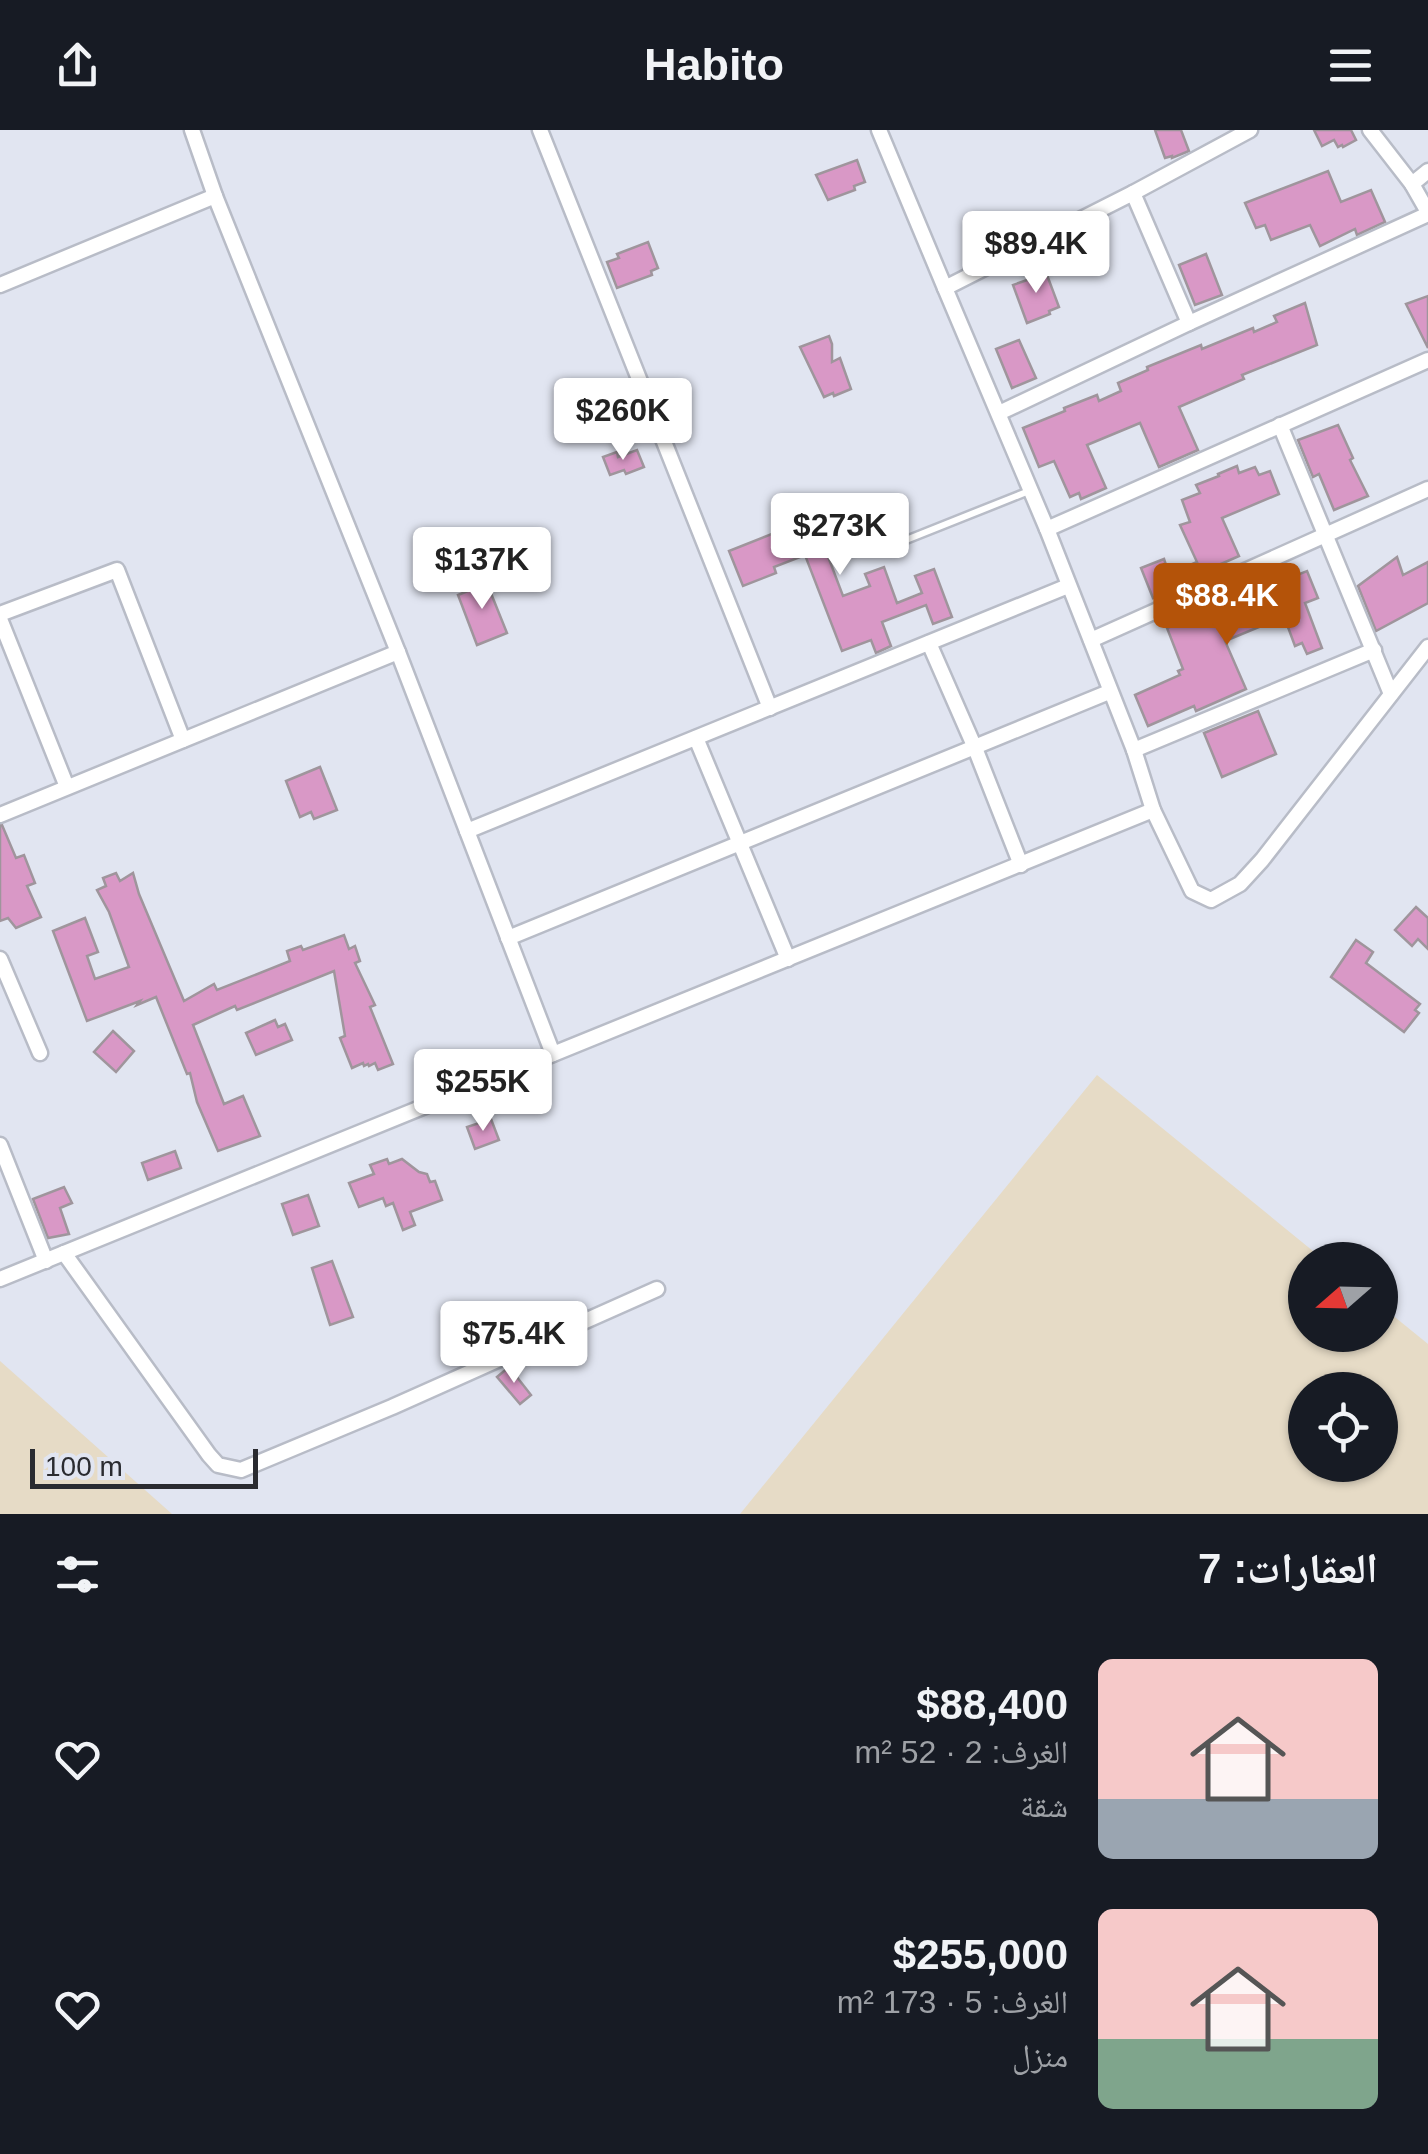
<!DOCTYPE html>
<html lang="ar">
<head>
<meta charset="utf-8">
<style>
  body { margin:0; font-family:Helvetica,"Noto Naskh Arabic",sans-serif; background:#242831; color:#f1f3f6; direction:rtl; height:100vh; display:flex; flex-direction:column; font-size:38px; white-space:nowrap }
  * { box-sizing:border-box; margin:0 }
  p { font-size:32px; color:#9ea1a6 }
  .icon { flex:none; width:55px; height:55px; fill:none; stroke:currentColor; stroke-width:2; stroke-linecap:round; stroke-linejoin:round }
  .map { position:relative; height:1384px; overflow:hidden; direction:ltr }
  .drawer { display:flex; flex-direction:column; background:#171b24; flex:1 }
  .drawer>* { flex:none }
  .needle { width:65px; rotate:250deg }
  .controls { position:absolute; left:1288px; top:1112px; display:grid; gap:20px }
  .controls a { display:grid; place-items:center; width:110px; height:110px; border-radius:50%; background:#171b24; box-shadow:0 2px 8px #0004; font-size:50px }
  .scale { position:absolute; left:30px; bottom:25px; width:228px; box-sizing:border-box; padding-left:10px; border:5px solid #2a2b30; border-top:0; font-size:28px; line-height:35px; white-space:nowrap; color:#2a2b30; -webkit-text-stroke:8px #e1e5f1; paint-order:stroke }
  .price { position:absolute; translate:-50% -85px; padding:0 22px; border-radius:10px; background:#fff; color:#222; font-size:32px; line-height:65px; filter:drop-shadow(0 2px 5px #0008) }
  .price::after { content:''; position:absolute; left:50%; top:60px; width:30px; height:22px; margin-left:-15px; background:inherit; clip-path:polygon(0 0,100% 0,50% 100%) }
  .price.on { background:#b45309; color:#fff }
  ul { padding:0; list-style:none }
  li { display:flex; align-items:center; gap:30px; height:250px; padding:0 50px }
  li span { display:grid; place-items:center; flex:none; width:280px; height:200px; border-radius:15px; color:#555 }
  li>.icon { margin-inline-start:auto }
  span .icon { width:120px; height:120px; fill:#fffc; stroke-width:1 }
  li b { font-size:42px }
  h2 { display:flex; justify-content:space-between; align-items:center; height:120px; padding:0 50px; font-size:42px }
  header { display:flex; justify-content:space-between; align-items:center; height:130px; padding:0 50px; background:#171b24; font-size:45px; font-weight:800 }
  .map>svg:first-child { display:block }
</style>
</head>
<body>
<header><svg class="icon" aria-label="menu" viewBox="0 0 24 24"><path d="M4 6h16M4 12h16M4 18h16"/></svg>Habito<svg class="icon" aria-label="share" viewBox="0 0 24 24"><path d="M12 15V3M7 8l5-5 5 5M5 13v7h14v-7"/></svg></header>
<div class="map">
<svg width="1428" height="1384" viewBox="0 0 1428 1384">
  <rect width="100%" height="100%" fill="#e1e5f1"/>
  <g fill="#e6dbc6" fill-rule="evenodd">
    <path d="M1097 945 1324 1130H1305V1205H1380V1175L1428 1214V1384H740ZM1305 1260H1380V1335H1305Z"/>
    <polygon points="0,1231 172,1384 0,1384"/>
  </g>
  <g fill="#d998c6" stroke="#9f959c" stroke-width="2.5">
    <polygon points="1155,0 1181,0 1189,21 1172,28 1172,26 1165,28"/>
    <polygon points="1314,0 1351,0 1356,10 1343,17 1342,15 1338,17 1334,10 1322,16"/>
    <polygon points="857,30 865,52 854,56 855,60 828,70 816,45"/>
    <polygon points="1328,41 1341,72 1371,60 1385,92 1357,105 1355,99 1320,116 1310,95 1271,110 1265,95 1256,98 1245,73"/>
    <polygon points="648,112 658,138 651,141 652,145 617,158 607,132 619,128 617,124"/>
    <polygon points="1206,124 1222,165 1195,175 1179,135"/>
    <polygon points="1044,137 1059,177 1049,181 1050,184 1027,193 1013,155 1030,149 1027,143"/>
    <polygon points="1428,166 1428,218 1406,174"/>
    <polygon points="1305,173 1317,215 1242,245 1244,249 1179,277 1198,320 1159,337 1140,293 1087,315 1106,358 1081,369 1079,363 1070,367 1054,331 1039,337 1023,298 1065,281 1064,278 1097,265 1099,271 1121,261 1118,253 1148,240 1147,237 1201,215 1202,219 1253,198 1254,202 1277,192 1274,186"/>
    <polygon points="829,206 832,214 832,232 840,228 851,259 834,266 833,263 824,267 800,217"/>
    <polygon points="1019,210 1036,248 1012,258 996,219"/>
    <polygon points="1338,295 1353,328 1350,330 1368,366 1334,380 1319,344 1313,347 1298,310"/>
    <polygon points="637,320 644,337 626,344 624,340 610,345 603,327 617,322 618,327"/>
    <polygon points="1237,336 1239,343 1255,337 1259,345 1270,341 1279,364 1222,388 1239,426 1182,451 1184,455 1153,468 1141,438 1164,429 1169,444 1197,432 1180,395 1190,392 1182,370 1200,363 1196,355 1219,346 1218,344"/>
    <polygon points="855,371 866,400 824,416 843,466 870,456 865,444 884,437 897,473 922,463 915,446 934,439 952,487 933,494 926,475 882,492 891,516 876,523 871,510 842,521 805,425 774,437 776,443 743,456 729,421"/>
    <polygon points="1397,427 1403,445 1428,432 1428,473 1376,501 1358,456"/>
    <polygon points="1307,441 1318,468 1305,473 1322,518 1307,524 1302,513 1295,516 1285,489 1282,490 1281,488 1225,511 1246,559 1196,581 1194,576 1148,596 1135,565 1180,545 1178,541 1183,539 1167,498 1194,487 1196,493 1209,487 1212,494 1239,484 1234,470"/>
    <polygon points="484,446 507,503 477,515 458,465 475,458 472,451"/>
    <polygon points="1258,581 1276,624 1222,647 1204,603"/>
    <polygon points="320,637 337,680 314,689 311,682 300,687 286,651"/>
    <polygon points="0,695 2,695 16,728 24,725 35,753 27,756 41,787 16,798 8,788 0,791"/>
    <polygon points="116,743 120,751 133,743 139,764 184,871 214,854 217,860 290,831 287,821 301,816 303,820 344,805 349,819 355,816 360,831 355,833 375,875 370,877 393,934 378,940 375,933 369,936 368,934 364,936 363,933 352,938 340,908 345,906 334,841 237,880 235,876 193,895 224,974 243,966 260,1006 218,1021 197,972 190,943 187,944 156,867 137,875 140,871 87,891 53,801 85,788 98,822 87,826 95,849 129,837 109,782 97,760 106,756 103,748"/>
    <polygon points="1416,777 1428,788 1428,819 1418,809 1412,816 1395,800"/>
    <polygon points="1356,810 1373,822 1366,833 1420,874 1415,880 1419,883 1404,902 1331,847"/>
    <polygon points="275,890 278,897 285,894 292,910 256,925 246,903"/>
    <polygon points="113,901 134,921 116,942 94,922"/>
    <polygon points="491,989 499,1010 475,1019 467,997"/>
    <polygon points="175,1021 181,1038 148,1050 142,1033"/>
    <polygon points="387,1029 389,1034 402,1029 419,1042 427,1044 430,1052 435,1051 442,1070 410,1082 415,1095 403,1100 393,1073 386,1076 383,1068 359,1077 349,1053 374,1044 370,1035"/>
    <polygon points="64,1057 72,1073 60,1078 69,1104 48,1108 33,1069"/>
    <polygon points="308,1065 319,1096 293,1105 282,1074"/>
    <polygon points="332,1131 353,1187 330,1195 312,1138"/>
    <polygon points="509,1237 531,1265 520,1274 497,1247"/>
  </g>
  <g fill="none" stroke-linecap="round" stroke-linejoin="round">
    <defs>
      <polyline id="service" points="896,414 1029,361"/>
      <g id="minor">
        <polyline points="192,0 215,66 398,522 553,924"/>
        <polyline points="540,0 770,578"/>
        <polyline points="879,0 945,158 1133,63 1189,193 999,283"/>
        <polyline points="1370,0 1412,54 1428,82"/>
        <polyline points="1412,54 1428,41"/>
        <polyline points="1133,63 1250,0"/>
        <polyline points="0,155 215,66"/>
        <polyline points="945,158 1047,399 1134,620 1153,680 1192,761 1211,770 1240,754 1262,730 1428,517"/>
        <polyline points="1189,193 1428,84"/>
        <polyline points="1280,295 1391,564"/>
        <polyline points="1047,399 1428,230"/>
        <polyline points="0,484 117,440 183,610"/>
        <polyline points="0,489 67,657"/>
        <polyline points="1091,510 1428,359"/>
        <polyline points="929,513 975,618 1021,735"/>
        <polyline points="696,608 788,829"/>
        <polyline points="1134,620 1374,520"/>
        <polyline points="0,685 398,522"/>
        <polyline points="467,701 1068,456"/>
        <polyline points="508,808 1109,562"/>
        <polyline points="0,829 40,923"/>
        <polyline points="0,1015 46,1131"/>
        <polyline points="64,1123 209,1325 218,1335 241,1340 392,1277 657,1159"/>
        <polyline points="0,1149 1153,680"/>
      </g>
    </defs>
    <use href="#service" stroke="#b8bcc7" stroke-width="11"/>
    <use href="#minor" stroke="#b8bcc7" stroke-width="19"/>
    <use href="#service" stroke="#fff" stroke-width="6"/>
    <use href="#minor" stroke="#fff" stroke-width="14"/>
  </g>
</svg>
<div class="controls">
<a><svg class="needle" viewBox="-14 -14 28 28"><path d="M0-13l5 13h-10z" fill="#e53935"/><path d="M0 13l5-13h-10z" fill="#9ea1a6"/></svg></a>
<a><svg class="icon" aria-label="locate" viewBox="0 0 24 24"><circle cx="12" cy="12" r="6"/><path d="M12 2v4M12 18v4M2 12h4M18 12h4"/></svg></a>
</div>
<div class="scale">100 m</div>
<b class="price" style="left:1036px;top:166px">$89.4K</b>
<b class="price" style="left:623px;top:333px">$260K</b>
<b class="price" style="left:840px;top:448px">$273K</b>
<b class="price" style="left:482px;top:482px">$137K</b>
<b class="price on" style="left:1227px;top:518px">$88.4K</b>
<b class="price" style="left:483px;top:1004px">$255K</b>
<b class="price" style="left:514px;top:1256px">$75.4K</b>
</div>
<section class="drawer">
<h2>العقارات: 7<svg class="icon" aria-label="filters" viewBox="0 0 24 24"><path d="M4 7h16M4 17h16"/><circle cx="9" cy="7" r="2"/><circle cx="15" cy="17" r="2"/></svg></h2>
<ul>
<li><span style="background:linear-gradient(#f6c9c9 70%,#9aa5b1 0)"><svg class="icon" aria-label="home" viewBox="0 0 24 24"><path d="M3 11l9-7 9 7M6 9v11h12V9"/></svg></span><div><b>$88,400</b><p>الغرف: 2 · 52 m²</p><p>شقة</p></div><svg class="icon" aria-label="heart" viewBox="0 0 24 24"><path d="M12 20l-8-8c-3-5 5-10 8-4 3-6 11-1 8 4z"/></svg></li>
<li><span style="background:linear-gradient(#f6c9c9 65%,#7fa58c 0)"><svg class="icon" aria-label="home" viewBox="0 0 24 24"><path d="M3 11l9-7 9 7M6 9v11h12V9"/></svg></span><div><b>$255,000</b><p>الغرف: 5 · 173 m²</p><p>منزل</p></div><svg class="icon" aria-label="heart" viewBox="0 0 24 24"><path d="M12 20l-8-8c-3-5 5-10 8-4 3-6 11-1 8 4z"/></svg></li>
</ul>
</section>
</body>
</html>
